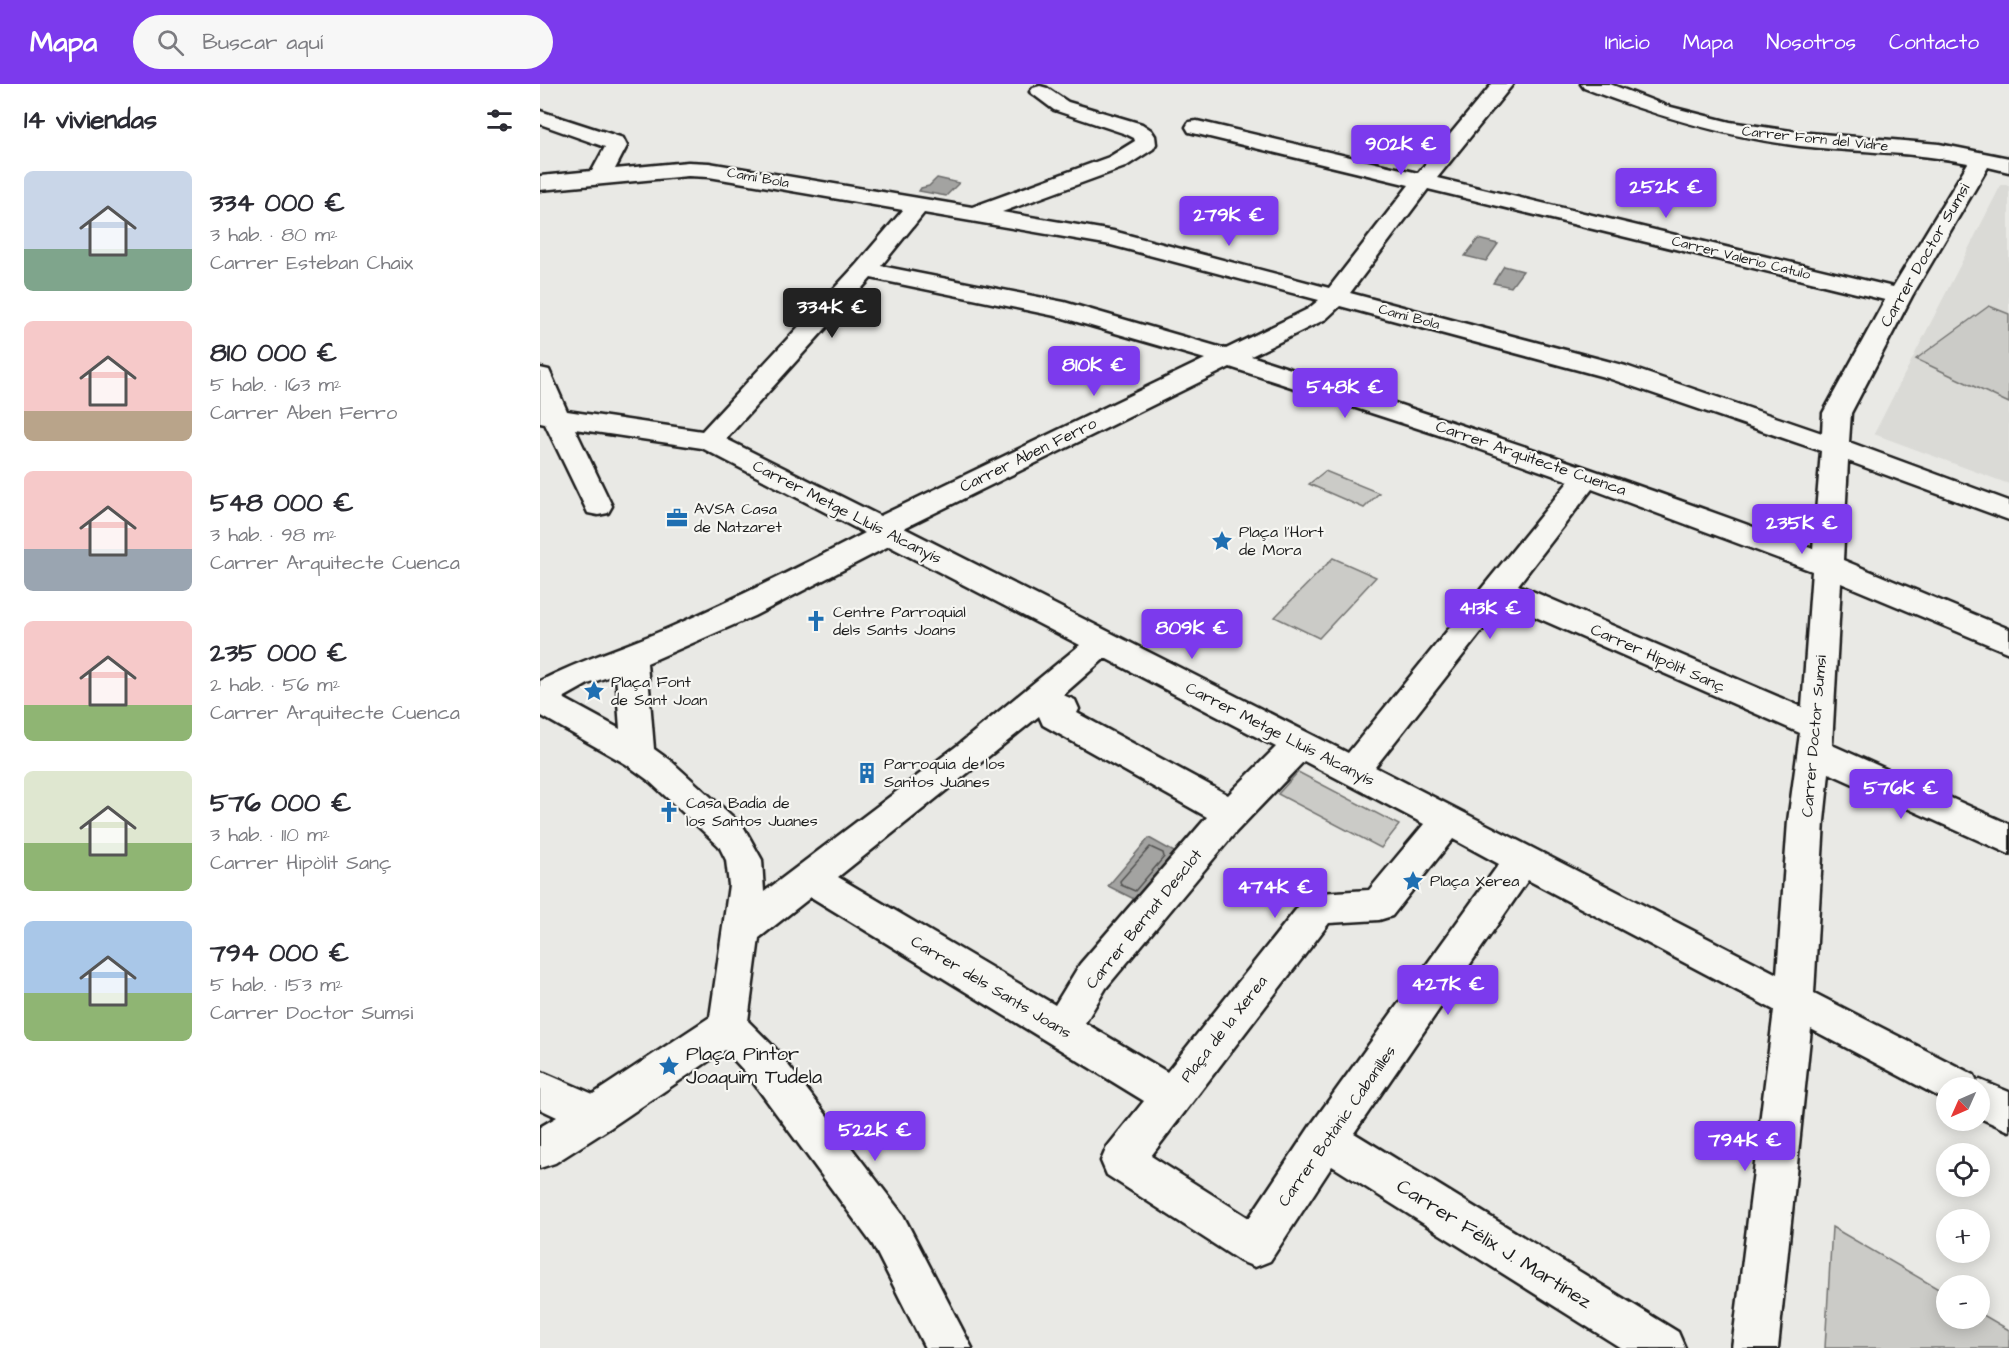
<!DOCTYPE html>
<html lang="es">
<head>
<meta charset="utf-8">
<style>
  body { margin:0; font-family:"Architects Daughter",sans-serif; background:#f7f7f7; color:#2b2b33; height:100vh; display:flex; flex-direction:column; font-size:22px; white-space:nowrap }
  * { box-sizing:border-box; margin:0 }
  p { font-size:20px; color:#7c7c81 }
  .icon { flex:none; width:33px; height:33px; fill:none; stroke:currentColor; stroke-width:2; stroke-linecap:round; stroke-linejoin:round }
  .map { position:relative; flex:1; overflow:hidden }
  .side { display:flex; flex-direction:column; background:#fff; width:540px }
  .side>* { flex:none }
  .needle { width:39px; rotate:225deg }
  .fabs { position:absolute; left:1396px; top:993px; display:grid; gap:12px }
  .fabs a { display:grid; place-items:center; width:54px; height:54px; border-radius:50%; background:#fff; box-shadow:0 3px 15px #0003; font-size:30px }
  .price { position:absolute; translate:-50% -51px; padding:0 14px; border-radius:6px; background:#7c3aed; color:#fff; font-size:20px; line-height:39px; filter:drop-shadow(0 2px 3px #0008) }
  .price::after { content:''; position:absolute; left:50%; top:36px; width:18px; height:14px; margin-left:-9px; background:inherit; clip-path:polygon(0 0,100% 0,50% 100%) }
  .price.selected { background:#222; color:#fff }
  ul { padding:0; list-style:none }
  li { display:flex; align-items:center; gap:18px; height:150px; padding:0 24px }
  li span { display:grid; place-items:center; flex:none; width:168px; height:120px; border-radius:9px; color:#555 }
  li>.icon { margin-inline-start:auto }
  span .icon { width:72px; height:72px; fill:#fffc; stroke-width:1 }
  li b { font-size:26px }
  h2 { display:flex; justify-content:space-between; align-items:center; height:72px; padding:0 24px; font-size:26px }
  header { display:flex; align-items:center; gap:36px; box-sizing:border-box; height:84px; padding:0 30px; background:#7c3aed; color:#fff }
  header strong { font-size:28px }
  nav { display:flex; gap:33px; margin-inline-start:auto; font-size:21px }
  .search { width:420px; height:54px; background:#f7f7f7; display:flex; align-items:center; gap:15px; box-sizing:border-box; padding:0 21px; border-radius:33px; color:#7c7c81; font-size:22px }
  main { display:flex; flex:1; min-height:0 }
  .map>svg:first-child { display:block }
</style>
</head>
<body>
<header>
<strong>Mapa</strong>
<div class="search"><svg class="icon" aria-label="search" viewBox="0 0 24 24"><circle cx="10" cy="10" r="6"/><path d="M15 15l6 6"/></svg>Buscar aquí</div>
<nav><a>Inicio</a><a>Mapa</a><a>Nosotros</a><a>Contacto</a></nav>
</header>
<main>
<section class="side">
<h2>14 viviendas<svg class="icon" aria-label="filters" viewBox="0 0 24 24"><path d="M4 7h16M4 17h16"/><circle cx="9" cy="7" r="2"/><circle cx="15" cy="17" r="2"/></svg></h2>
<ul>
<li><span style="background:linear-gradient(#c9d6e8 65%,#7fa58c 0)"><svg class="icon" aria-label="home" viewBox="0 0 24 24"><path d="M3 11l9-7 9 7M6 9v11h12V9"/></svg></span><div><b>334 000 €</b><p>3 hab. · 80 m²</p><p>Carrer Esteban Chaix</p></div></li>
<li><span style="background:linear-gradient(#f6c9c9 75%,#b9a48a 0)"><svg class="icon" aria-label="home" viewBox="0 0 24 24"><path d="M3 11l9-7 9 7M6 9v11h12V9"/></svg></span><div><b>810 000 €</b><p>5 hab. · 163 m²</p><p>Carrer Aben Ferro</p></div></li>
<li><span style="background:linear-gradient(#f6c9c9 65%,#9aa5b1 0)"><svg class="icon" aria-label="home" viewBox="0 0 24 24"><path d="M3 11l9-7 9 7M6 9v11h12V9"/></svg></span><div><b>548 000 €</b><p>3 hab. · 98 m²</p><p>Carrer Arquitecte Cuenca</p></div></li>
<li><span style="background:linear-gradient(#f6c9c9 70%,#8fb573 0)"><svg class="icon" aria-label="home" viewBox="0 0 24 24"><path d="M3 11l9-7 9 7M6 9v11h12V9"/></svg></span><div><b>235 000 €</b><p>2 hab. · 56 m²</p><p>Carrer Arquitecte Cuenca</p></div></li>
<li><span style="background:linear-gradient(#dfe7d0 60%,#8fb573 0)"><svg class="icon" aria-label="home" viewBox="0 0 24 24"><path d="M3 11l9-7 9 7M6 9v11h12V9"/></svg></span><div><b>576 000 €</b><p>3 hab. · 110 m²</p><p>Carrer Hipòlit Sanç</p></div></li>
<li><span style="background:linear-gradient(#a9c7e8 60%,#8fb573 0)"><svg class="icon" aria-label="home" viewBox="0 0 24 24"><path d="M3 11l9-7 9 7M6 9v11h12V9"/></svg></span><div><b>794 000 €</b><p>5 hab. · 153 m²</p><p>Carrer Doctor Sumsi</p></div></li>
</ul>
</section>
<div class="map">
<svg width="1469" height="1264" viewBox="0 0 1469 1264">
  <rect width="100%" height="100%" fill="#e9e9e5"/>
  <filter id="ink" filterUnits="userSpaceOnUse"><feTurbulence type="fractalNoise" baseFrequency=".0167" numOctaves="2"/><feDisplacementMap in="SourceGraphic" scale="12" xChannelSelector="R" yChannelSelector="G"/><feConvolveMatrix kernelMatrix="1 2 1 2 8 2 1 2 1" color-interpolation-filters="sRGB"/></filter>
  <g filter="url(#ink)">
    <polygon fill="#dadad6" points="1461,101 1469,101 1469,400 1334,350"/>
    <g fill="#cbcbc7" stroke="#747472" stroke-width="1.5">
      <polygon points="1449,222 1469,230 1469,319 1376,275"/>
      <polygon points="785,387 839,409 824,424 769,400"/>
      <polygon points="793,474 836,493 779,554 735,533"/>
      <polygon points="758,688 859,741 841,764 738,710"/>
      <polygon points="1292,1143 1407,1210 1407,1234 1440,1234 1440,1229 1469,1246 1469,1264 1285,1264"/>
    </g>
    <g fill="#a3a3a1" stroke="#6d6d6c" stroke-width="1.5">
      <polygon points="397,94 419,99 406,112 379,107 381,104 389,102"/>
      <polygon points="938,155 958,160 946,177 925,172"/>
      <polygon points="964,182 983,187 971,203 953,199"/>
      <polygon points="609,754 636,769 596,816 568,802"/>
    </g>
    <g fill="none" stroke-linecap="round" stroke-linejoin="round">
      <polygon stroke="#525251" stroke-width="1.5" points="610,763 623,769 624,773 595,807 581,801 580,797"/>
      <defs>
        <path id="minor" d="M952 0H973L897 94 1353 203 1428 79C1373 68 1316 68 1260 62 1185 53 1114 31 1044 4L1041 0H1070L1127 22 1190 38 1258 48 1399 60 1469 74V88L1448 83 1372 212 1311 329 1309 358 1469 417V436L1308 377 1303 476 1469 545V569L1301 499 1292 661 1469 740V770L1289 689 1284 737 1274 909 1434 991 1437 997 1440 996 1469 1008V1047L1440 1034V1004H1407V1017L1271 945 1238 1264H1192L1234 926 988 796 814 1049 1138 1248 1145 1264H1081L792 1082 730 1177 715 1183 700 1177 567 1091 561 1077 567 1063 604 1017 271 813 219 854 208 937 235 964 363 1131 432 1264H385L333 1161 207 990 185 966 70 1044 15 1079 0 1084V1043L17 1033 0 1025V987L53 1010 170 933 189 801 186 776 179 762 108 696 86 680 0 631V597C42 575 88 562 131 543 197 514 261 482 325 449L162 364 35 345 72 422 68 429 58 431 48 429 5 340 0 339V284L9 286 27 327 162 347 316 181 363 126 169 93 148 92 0 106V92L52 87 65 63 0 40V27L83 54 87 62 75 85 148 78 169 79 432 123 569 73 595 57 594 54 586 50 514 26 490 8 493 4 500 2 507 4 528 18 602 40 611 46 615 52 616 60 613 65 585 83 462 128 573 147 789 204 869 101 649 48 646 43 649 38 657 37 878 89ZM888 105 1345 216 1283 329 1282 349 1086 282 810 209ZM384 129 571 161 779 216 768 225 686 265 524 218 341 182ZM331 194 520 233 665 275 340 432 186 355ZM800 222 1068 294 1281 367 1273 465C1088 396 900 333 711 272L786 235ZM690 283 908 354 1029 397 808 669 364 444ZM1052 405 1272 487 1262 623 978 501ZM349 462 540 561 418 661 224 808 222 776 203 742 132 678 114 665 107 579 214 532ZM964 519 1260 649 1248 737 1237 890 835 683ZM565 574 736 663 688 711 537 629 539 625 535 616 523 611ZM76 590 80 645 23 614 48 600ZM499 632 503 641 667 733 540 880 515 921 298 793ZM764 677 884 740 829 806 779 809 766 813 627 988 545 939 566 904 695 749ZM913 755 959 780 771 1041 709 1134 611 1072 789 839 839 836 852 832Z"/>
      </defs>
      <use href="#minor" stroke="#1c1c1c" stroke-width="5"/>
      <use href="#minor" fill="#f6f6f2" fill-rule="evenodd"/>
    </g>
  </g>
  <defs>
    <symbol id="office-bare" viewBox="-9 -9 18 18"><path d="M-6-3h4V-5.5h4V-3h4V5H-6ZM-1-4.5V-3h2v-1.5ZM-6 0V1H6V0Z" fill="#1f6fb2" stroke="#f6f6f2" stroke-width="2.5" paint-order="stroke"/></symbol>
    <symbol id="sight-bare" viewBox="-9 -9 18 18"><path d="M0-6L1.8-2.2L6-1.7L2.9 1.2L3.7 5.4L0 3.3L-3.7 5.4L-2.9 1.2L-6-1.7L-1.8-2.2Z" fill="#1f6fb2" stroke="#f6f6f2" stroke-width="2.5" paint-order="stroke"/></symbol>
    <symbol id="church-bare" viewBox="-9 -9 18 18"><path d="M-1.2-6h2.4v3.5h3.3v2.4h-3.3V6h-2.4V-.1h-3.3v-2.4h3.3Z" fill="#1f6fb2" stroke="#f6f6f2" stroke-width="2.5" paint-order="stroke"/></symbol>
    <symbol id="building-bare" viewBox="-9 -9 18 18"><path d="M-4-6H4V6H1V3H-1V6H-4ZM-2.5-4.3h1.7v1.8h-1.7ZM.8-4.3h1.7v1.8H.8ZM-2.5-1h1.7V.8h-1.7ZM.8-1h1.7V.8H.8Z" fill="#1f6fb2" stroke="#f6f6f2" stroke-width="2.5" paint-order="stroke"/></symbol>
  </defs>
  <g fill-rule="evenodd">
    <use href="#office-bare" x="122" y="419" width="30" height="30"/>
    <use href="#sight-bare" x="667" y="442" width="30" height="30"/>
    <use href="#church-bare" x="261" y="522" width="30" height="30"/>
    <use href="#sight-bare" x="39" y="592" width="30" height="30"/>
    <use href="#building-bare" x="312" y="674" width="30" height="30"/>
    <use href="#church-bare" x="114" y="713" width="30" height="30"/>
    <use href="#sight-bare" x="858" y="782" width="30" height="30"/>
    <use href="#sight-bare" x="114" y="967" width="30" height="30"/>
  </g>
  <g text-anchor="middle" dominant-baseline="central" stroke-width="4.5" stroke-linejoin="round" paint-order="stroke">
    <g font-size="14" fill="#1c1c1c" stroke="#f6f6f2">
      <text transform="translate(1275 55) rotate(6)">Carrer Forn del Vidre</text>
      <text transform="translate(218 94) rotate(10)">Camí Bola</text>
      <text transform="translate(1201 174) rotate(14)">Carrer Valerio Catulo</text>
      <text transform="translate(869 233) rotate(15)">Camí Bola</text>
    </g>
    <g font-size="16" fill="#1c1c1c" stroke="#f6f6f2">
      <text transform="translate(1385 171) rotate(-60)">Carrer Doctor Sumsi</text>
      <text transform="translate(488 371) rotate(-26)">Carrer Aben Ferro</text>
      <text transform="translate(991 374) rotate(19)">Carrer Arquitecte Cuenca</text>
      <text transform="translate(307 428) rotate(27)">Carrer Metge Lluís Alcanyís</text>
      <text transform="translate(1118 574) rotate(24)">Carrer Hipòlit Sanç</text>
      <text transform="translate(740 650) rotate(27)">Carrer Metge Lluís Alcanyís</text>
      <text transform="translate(1274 652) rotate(-85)">Carrer Doctor Sumsi</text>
      <text transform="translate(604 835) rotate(-51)">Carrer Bernat Desclot</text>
      <text transform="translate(451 903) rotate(31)">Carrer dels Sants Joans</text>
      <text transform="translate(684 945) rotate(-52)">Plaça de la Xerea</text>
      <text transform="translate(797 1042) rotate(-55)">Carrer Botànic Cabanilles</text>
    </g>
    <g font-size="16" fill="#1c1c1c" stroke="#f6f6f2" text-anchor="start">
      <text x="154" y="425">AVSA Casa<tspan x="154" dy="18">de Natzaret</tspan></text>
      <text x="699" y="448">Plaça l'Hort<tspan x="699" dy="18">de Mora</tspan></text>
      <text x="293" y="528">Centre Parroquial<tspan x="293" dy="18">dels Sants Joans</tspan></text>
      <text x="71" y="598">Plaça Font<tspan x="71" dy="18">de Sant Joan</tspan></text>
      <text x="344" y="680">Parroquia de los<tspan x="344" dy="18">Santos Juanes</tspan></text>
      <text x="146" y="719">Casa Badía de<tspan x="146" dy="18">los Santos Juanes</tspan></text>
      <text x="890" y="797">Plaça Xerea</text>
    </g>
    <g font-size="20" fill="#1c1c1c" stroke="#f6f6f2" text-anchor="start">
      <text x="146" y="970">Plaça Pintor<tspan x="146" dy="23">Joaquim Tudela</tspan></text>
    </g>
    <g font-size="20" fill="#1c1c1c" stroke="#f6f6f2">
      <text transform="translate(954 1160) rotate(32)">Carrer Félix J. Martínez</text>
    </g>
  </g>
</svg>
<div class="fabs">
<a><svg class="needle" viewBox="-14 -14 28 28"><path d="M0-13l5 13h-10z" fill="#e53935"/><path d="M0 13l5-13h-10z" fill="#7c7c81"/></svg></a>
<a><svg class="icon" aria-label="locate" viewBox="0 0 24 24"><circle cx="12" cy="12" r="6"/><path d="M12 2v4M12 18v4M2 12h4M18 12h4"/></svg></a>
<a>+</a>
<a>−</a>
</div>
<b class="price" style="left:861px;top:92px">902K €</b>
<b class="price" style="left:1126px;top:135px">252K €</b>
<b class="price" style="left:689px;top:163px">279K €</b>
<b class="price selected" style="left:292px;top:255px">334K €</b>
<b class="price" style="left:554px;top:313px">810K €</b>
<b class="price" style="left:805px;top:335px">548K €</b>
<b class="price" style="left:1262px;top:471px">235K €</b>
<b class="price" style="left:950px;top:556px">413K €</b>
<b class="price" style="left:652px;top:576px">809K €</b>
<b class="price" style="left:1361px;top:736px">576K €</b>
<b class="price" style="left:735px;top:835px">474K €</b>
<b class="price" style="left:908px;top:932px">427K €</b>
<b class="price" style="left:335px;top:1078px">522K €</b>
<b class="price" style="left:1205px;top:1088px">794K €</b>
</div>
</main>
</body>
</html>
